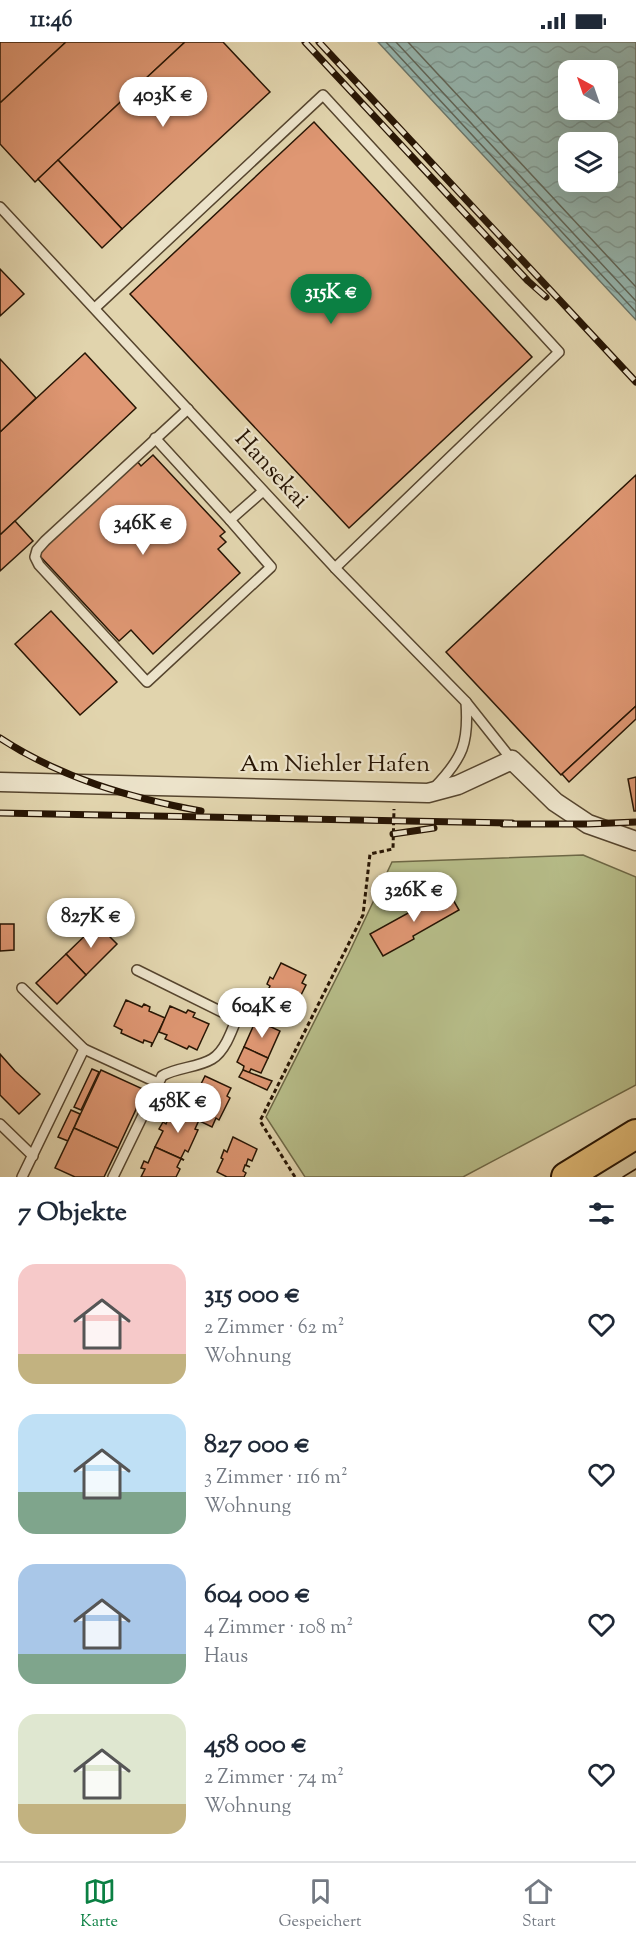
<!DOCTYPE html>
<html lang="de">
<head>
<meta charset="utf-8">
<style>
  body { margin:0; font-family:"Sorts Mill Goudy",serif; background:#f2f2f3; color:#1f2937; height:100vh; display:flex; flex-direction:column; font-size:22px; white-space:nowrap }
  * { box-sizing:border-box; margin:0 }
  p { font-size:20px; color:#747a83 }
  .icon { flex:none; width:33px; height:33px; fill:none; stroke:currentColor; stroke-width:2; stroke-linecap:round; stroke-linejoin:round }
  .map { position:relative; height:1135px; overflow:hidden }
  .sheet { display:flex; flex-direction:column; background:#fff; flex:1 }
  .sheet>* { flex:none }
  .needle { width:39px; rotate:320deg }
  .tools { position:absolute; left:558px; top:18px; display:grid; gap:12px }
  .tools a { display:grid; place-items:center; width:60px; height:60px; border-radius:12px; background:#fff; box-shadow:0 6px 24px #0002; font-size:30px }
  .price { position:absolute; translate:-50% -51px; padding:0 14px; border-radius:21px; background:#fff; color:#222; font-size:20px; line-height:39px; filter:drop-shadow(0 2px 3px #0008) }
  .price::after { content:''; position:absolute; left:50%; top:36px; width:18px; height:14px; margin-left:-9px; background:inherit; clip-path:polygon(0 0,100% 0,50% 100%) }
  .price.on { background:#0b8043; color:#fff }
  ul { padding:0; list-style:none }
  li { display:flex; align-items:center; gap:18px; height:150px; padding:0 18px }
  li span { display:grid; place-items:center; flex:none; width:168px; height:120px; border-radius:18px; color:#555 }
  li>.icon { margin-inline-start:auto }
  span .icon { width:72px; height:72px; fill:#fffc; stroke-width:1 }
  li b { font-size:26px }
  h2 { display:flex; justify-content:space-between; align-items:center; height:72px; padding:0 18px; font-size:26px }
  .status { display:flex; justify-content:space-between; align-items:center; height:42px; padding:0 30px; background:#fff; direction:ltr }
  .status svg { height:16px; fill:currentColor }
  .menu { display:flex; justify-content:space-around; align-items:center; height:84px; border-top:2px solid #e0e1e3; background:#fff; font-size:16px; color:#747a83 }
  .menu a { display:grid; justify-items:center; gap:3px }
  .menu .on { color:#0b8043 }
  .map>svg:first-child { display:block }
</style>
</head>
<body>
<div class="status"><b>11:46</b><svg viewBox="0 0 49 12"><path d="M0 12V9h3v3zM5 12V6h3v6zM10 12V3h3v9zM15 12V0h3v12zM26 1h20v11H26zM47 4h2v5h-2z"/></svg></div>
<div class="map">
<svg width="636" height="1135" viewBox="0 0 636 1135">
  <defs>
    <pattern id="water-waves" width="16" height="10" patternUnits="userSpaceOnUse" patternTransform="scale(1.5)"><rect width="16" height="10" fill="#95b7b1"/><path d="M0 5q4-4 8 0t8 0" fill="none" stroke="#809c97"/></pattern>
  </defs>
  <rect width="100%" height="100%" fill="#e1d4ad"/>
  <filter id="stains"><feTurbulence type="fractalNoise" baseFrequency=".00333" numOctaves="4"/><feColorMatrix values="0 0 0 0 .2 0 0 0 0 .09 0 0 0 0 .02 0 0 0 .5 -.17"/></filter>
  <radialGradient id="worn" r=".72"><stop offset=".6" stop-color="#630" stop-opacity="0"/><stop offset="1" stop-color="#630" stop-opacity=".3"/></radialGradient>
  <polygon fill="#b6bc88" stroke="#6e6846" stroke-width="1.5" points="583,813 636,835 636,1043 463,1135 305,1135 266,1075 348,913 392,820"/>
  <path fill="url(#water-waves)" stroke="#69766c" stroke-width="1.5" fill-rule="evenodd" d="M378 0H636V278ZM568 28H608V68H568ZM568 100H608V140H568Z"/>
  <g fill="none" stroke-linecap="round" stroke-linejoin="round">
    <g stroke="#5e665a" stroke-width="1.5">
      <polyline points="386,0 636,270"/>
      <polyline points="396,0 636,259"/>
      <polyline points="408,0 636,245"/>
    </g>
  </g>
  <g fill="#df9773" stroke="#271504" stroke-width="1.5">
    <polygon points="0,0 66,0 0,61"/>
    <polygon points="66,0 185,0 35,140 0,102 0,61"/>
    <polygon points="185,0 223,0 270,50 122,187 58,118"/>
    <polygon points="314,80 532,315 349,486 130,252"/>
    <polygon points="58,118 122,187 102,206 38,137"/>
    <polygon points="0,227 24,252 0,274"/>
    <polygon points="85,311 136,366 0,493 0,390"/>
    <polygon points="0,317 36,356 0,390"/>
    <polygon points="153,413 225,490 220,494 226,500 218,507 240,531 153,612 131,588 119,599 38,512 137,419 141,424"/>
    <polygon points="636,433 636,664 561,733 446,610"/>
    <polygon points="15,479 33,499 0,529 0,493"/>
    <polygon points="51,569 117,640 80,673 15,602"/>
    <polygon points="636,664 636,677 569,740 562,732"/>
    <polygon points="636,735 636,769 634,769 628,737"/>
    <polygon points="448,849 459,868 413,894 414,897 383,914 370,892"/>
    <polygon points="0,882 14,882 14,908 0,909"/>
    <polygon points="97,882 117,902 86,933 66,912"/>
    <polygon points="66,912 86,933 57,962 36,941"/>
    <polygon points="281,921 306,933 302,941 306,943 295,965 292,963 287,971 262,960 270,944 267,942 270,935 273,937"/>
    <polygon points="126,958 142,965 144,962 150,965 149,969 165,976 151,1005 152,1001 144,998 143,1001 121,991 122,988 114,984"/>
    <polygon points="170,964 186,971 188,968 195,971 193,975 209,982 197,1008 189,1004 187,1007 165,997 167,993 159,990"/>
    <polygon points="256,978 280,989 268,1016 244,1005"/>
    <polygon points="244,1005 268,1016 261,1031 251,1027 249,1031 243,1028 244,1024 237,1020"/>
    <polygon points="0,1012 15,1029 40,1052 19,1072 0,1053"/>
    <polygon points="92,1027 99,1030 81,1068 74,1065"/>
    <polygon points="101,1028 145,1048 118,1106 74,1086"/>
    <polygon points="243,1028 272,1039 267,1048 239,1035"/>
    <polygon points="205,1034 231,1046 227,1054 230,1056 219,1078 216,1076 212,1085 187,1073 194,1057 191,1055 194,1048 197,1050"/>
    <polygon points="173,1066 199,1078 195,1087 198,1088 188,1110 185,1108 181,1116 184,1118 155,1105 163,1089 159,1087 163,1080 166,1082"/>
    <polygon points="71,1068 80,1072 68,1099 58,1095"/>
    <polygon points="74,1086 118,1106 104,1135 75,1135 55,1126"/>
    <polygon points="233,1095 257,1107 252,1119 248,1117 246,1123 250,1125 245,1123 243,1129 246,1131 244,1135 227,1135 217,1130 223,1117 221,1116 224,1108 227,1110"/>
    <polygon points="155,1105 184,1118 181,1117 177,1125 180,1127 176,1135 141,1135 145,1127 141,1126 144,1119 148,1121"/>
  </g>
  <g fill="none" stroke-linecap="round" stroke-linejoin="round">
    <defs>
      <g id="service">
        <polyline points="0,165 335,526 466,660 512,718"/>
        <polyline points="95,266 323,53 559,310 335,526"/>
        <polyline points="188,367 45,499 37,508 35,515 39,523 147,640 271,525 230,478 263,449"/>
        <polyline points="155,396 230,478"/>
        <path d="M434 746C463 716 469 701 466 660"/>
        <polyline points="137,928 236,977"/>
        <polyline points="84,1007 158,1041"/>
        <polyline points="0,1082 33,1114"/>
        <polyline points="22,1135 84,1007 22,946"/>
        <path d="M113 1135 162 1034C177 1025 197 1026 212 1017 227 1008 234 982 240 968"/>
      </g>
      <polyline id="minor" points="0,740 428,751 458,743 512,718 555,760 588,782 636,799"/>
      <polyline id="primary" points="566,1135 636,1092"/>
    </defs>
    <use href="#service" stroke="#56452e" stroke-width="12"/>
    <use href="#minor" stroke="#56452e" stroke-width="21"/>
    <use href="#primary" stroke="#271504" stroke-width="32"/>
    <polyline stroke="#271504" stroke-width="3" stroke-dasharray="4.5 3" stroke-linecap="butt" points="295,1135 260,1079 363,873 370,812 393,807 394,767"/>
    <use href="#service" stroke="#ece3ca" stroke-width="9"/>
    <use href="#minor" stroke="#ece3ca" stroke-width="18"/>
    <use href="#primary" stroke="#e0ba76" stroke-width="28"/>
    <polyline stroke="#271504" stroke-width="1.5" points="623,1135 636,1127"/>
    <defs>
      <g id="rail">
        <polyline points="305,0 528,239 546,255"/>
        <polyline points="319,0 636,340"/>
        <path d="M0 696C61 736 130 756 201 769"/>
        <polyline points="0,771 512,781"/>
        <polyline points="503,782 588,782 636,780"/>
        <polyline points="393,792 434,786"/>
      </g>
    </defs>
    <use href="#rail" stroke="#271504" stroke-width="7"/>
    <use href="#rail" stroke="#ece3ca" stroke-width="4.5" stroke-dasharray="14" stroke-linecap="butt"/>
  </g>
  <g text-anchor="middle" dominant-baseline="central" stroke-width="4.5" stroke-linejoin="round" paint-order="stroke">
    <g font-size="24" fill="#271504" stroke="#ece3ca">
      <text transform="translate(271 428) rotate(47)">Hansekai</text>
      <text x="335" y="723">Am Niehler Hafen</text>
    </g>
  </g>
  <rect width="100%" height="100%" filter="url(#stains)"/>
  <rect width="100%" height="100%" fill="url(#worn)"/>
</svg>
<div class="tools">
<a><svg class="needle" viewBox="-14 -14 28 28"><path d="M0-13l5 13h-10z" fill="#e53935"/><path d="M0 13l5-13h-10z" fill="#747a83"/></svg></a>
<a><svg class="icon" aria-label="layers" viewBox="0 0 24 24"><path d="M12 4l9 5-9 5-9-5zM3 14l9 5 9-5"/></svg></a>
</div>
<b class="price" style="left:163px;top:86px">403K €</b>
<b class="price on" style="left:331px;top:283px">315K €</b>
<b class="price" style="left:143px;top:514px">346K €</b>
<b class="price" style="left:414px;top:881px">326K €</b>
<b class="price" style="left:91px;top:907px">827K €</b>
<b class="price" style="left:262px;top:997px">604K €</b>
<b class="price" style="left:178px;top:1092px">458K €</b>
</div>
<section class="sheet">
<h2>7 Objekte<svg class="icon" aria-label="filters" viewBox="0 0 24 24"><path d="M4 7h16M4 17h16"/><circle cx="9" cy="7" r="2"/><circle cx="15" cy="17" r="2"/></svg></h2>
<ul>
<li><span style="background:linear-gradient(#f6c9c9 75%,#c2b280 0)"><svg class="icon" aria-label="home" viewBox="0 0 24 24"><path d="M3 11l9-7 9 7M6 9v11h12V9"/></svg></span><div><b>315 000 €</b><p>2 Zimmer · 62 m²</p><p>Wohnung</p></div><svg class="icon" aria-label="heart" viewBox="0 0 24 24"><path d="M12 20l-8-8c-3-5 5-10 8-4 3-6 11-1 8 4z"/></svg></li>
<li><span style="background:linear-gradient(#bfe0f5 65%,#7fa58c 0)"><svg class="icon" aria-label="home" viewBox="0 0 24 24"><path d="M3 11l9-7 9 7M6 9v11h12V9"/></svg></span><div><b>827 000 €</b><p>3 Zimmer · 116 m²</p><p>Wohnung</p></div><svg class="icon" aria-label="heart" viewBox="0 0 24 24"><path d="M12 20l-8-8c-3-5 5-10 8-4 3-6 11-1 8 4z"/></svg></li>
<li><span style="background:linear-gradient(#a9c7e8 75%,#7fa58c 0)"><svg class="icon" aria-label="home" viewBox="0 0 24 24"><path d="M3 11l9-7 9 7M6 9v11h12V9"/></svg></span><div><b>604 000 €</b><p>4 Zimmer · 108 m²</p><p>Haus</p></div><svg class="icon" aria-label="heart" viewBox="0 0 24 24"><path d="M12 20l-8-8c-3-5 5-10 8-4 3-6 11-1 8 4z"/></svg></li>
<li><span style="background:linear-gradient(#dfe7d0 75%,#c2b280 0)"><svg class="icon" aria-label="home" viewBox="0 0 24 24"><path d="M3 11l9-7 9 7M6 9v11h12V9"/></svg></span><div><b>458 000 €</b><p>2 Zimmer · 74 m²</p><p>Wohnung</p></div><svg class="icon" aria-label="heart" viewBox="0 0 24 24"><path d="M12 20l-8-8c-3-5 5-10 8-4 3-6 11-1 8 4z"/></svg></li>
</ul>
</section>
<nav class="menu">
<a class="on"><svg class="icon" aria-label="map" viewBox="0 0 24 24"><path d="M3 6l6-2 6 2 6-2v14l-6 2-6-2-6 2zM9 4v14M15 6v14"/></svg>Karte</a>
<a><svg class="icon" aria-label="saved" viewBox="0 0 24 24"><path d="M7 4h10v16l-5-4-5 4z"/></svg>Gespeichert</a>
<a><svg class="icon" aria-label="home" viewBox="0 0 24 24"><path d="M3 11l9-7 9 7M6 9v11h12V9"/></svg>Start</a>
</nav>
</body>
</html>
